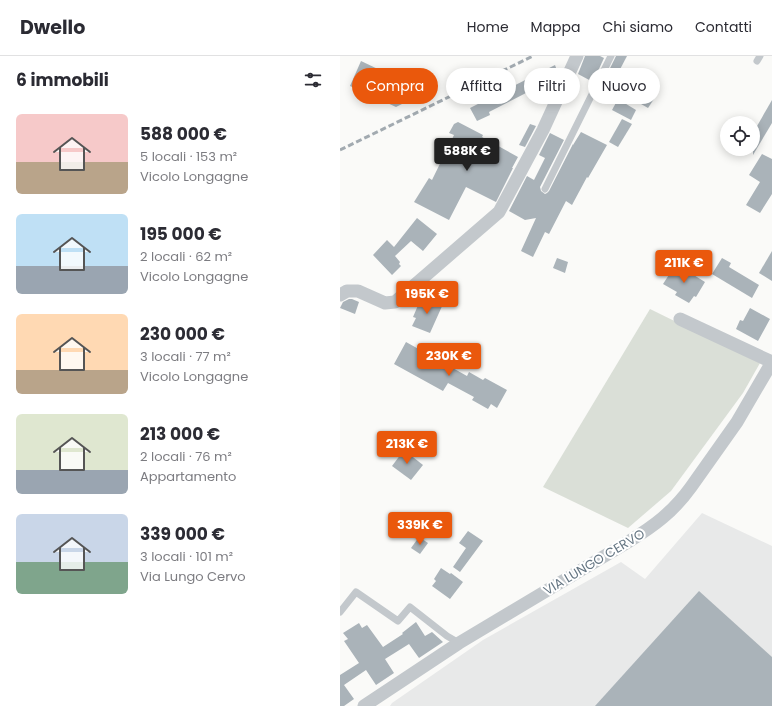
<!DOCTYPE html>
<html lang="it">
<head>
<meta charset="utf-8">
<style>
  body { margin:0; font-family:Poppins,sans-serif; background:#f7f7f7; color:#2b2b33; height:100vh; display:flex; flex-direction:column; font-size:15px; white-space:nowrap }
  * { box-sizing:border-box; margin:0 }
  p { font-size:13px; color:#7c7c81 }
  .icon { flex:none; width:22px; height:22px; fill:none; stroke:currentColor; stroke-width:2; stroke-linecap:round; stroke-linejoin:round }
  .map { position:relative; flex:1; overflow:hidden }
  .side { display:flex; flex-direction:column; background:#fff; width:340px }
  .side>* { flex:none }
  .top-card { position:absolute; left:12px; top:12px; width:360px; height:36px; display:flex; gap:8px }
  .tools { position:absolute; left:380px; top:60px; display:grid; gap:8px }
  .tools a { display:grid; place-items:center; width:40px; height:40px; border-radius:50%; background:#fff; box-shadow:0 2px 10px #0003; font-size:20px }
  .price { position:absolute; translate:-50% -34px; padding:0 9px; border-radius:4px; background:#ea580c; color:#fff; font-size:13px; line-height:26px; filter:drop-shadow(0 1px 2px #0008) }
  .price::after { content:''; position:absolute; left:50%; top:24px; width:12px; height:9px; margin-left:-6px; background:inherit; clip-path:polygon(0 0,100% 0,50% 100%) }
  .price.selected { background:#222; color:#fff }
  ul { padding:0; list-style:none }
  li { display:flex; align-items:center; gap:12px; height:100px; padding:0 16px }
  li span { display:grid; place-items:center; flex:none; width:112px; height:80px; border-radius:6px; color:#555 }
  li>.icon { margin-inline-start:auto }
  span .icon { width:48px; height:48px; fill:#fffc; stroke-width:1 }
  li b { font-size:17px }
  h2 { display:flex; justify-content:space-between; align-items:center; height:48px; padding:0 16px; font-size:17px }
  .pill { padding:0 14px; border-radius:18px; background:#fff; box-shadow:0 2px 10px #0003; font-size:14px; line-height:36px }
  .pill.selected { background:#ea580c; color:#fff }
  header { display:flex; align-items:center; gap:24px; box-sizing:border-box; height:56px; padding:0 20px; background:#fff; border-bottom:1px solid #e1e1e2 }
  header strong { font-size:19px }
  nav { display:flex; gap:22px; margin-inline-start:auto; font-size:14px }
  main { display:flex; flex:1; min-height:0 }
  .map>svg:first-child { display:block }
</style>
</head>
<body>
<header>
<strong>Dwello</strong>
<nav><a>Home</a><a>Mappa</a><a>Chi siamo</a><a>Contatti</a></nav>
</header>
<main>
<section class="side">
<h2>6 immobili<svg class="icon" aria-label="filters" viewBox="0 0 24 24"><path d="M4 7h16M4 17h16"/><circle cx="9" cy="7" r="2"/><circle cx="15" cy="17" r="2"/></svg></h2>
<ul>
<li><span style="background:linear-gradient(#f6c9c9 60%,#b9a48a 0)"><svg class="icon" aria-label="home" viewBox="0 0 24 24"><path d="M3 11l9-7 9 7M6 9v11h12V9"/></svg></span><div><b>588 000 €</b><p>5 locali · 153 m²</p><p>Vicolo Longagne</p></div></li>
<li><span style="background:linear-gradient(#bfe0f5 65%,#9aa5b1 0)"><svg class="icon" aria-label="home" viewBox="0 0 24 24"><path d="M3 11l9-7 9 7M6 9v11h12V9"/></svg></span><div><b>195 000 €</b><p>2 locali · 62 m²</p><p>Vicolo Longagne</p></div></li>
<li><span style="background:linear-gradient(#ffd9b3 70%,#b9a48a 0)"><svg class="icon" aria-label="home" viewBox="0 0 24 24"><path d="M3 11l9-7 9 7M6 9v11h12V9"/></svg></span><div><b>230 000 €</b><p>3 locali · 77 m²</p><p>Vicolo Longagne</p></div></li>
<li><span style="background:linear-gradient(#dfe7d0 70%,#9aa5b1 0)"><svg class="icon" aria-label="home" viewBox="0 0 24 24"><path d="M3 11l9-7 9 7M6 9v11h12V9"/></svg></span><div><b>213 000 €</b><p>2 locali · 76 m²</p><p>Appartamento</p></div></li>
<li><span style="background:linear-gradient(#c9d6e8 60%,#7fa58c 0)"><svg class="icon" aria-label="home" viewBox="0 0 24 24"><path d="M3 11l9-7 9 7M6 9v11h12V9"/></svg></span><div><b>339 000 €</b><p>3 locali · 101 m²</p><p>Via Lungo Cervo</p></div></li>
</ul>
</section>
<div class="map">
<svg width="432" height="650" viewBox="0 0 432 650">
  <rect width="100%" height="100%" fill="#fafaf8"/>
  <polygon fill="#e8e9e9" points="362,457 432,490 432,650 50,650 52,647 143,584 281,506 305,523"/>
  <polygon fill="#dadfd7" points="310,253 420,307 403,337 331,435 288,472 203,431"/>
  <g fill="#aab3b9">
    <polygon points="245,0 260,0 264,2 253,26 238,18"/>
    <polygon points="276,0 287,0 265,42 257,39"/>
    <polygon points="21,5 86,36 56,51 10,30"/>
    <polygon points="215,9 219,20 149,56 150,59 137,65 130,52"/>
    <polygon points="304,29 318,37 308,52 294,44"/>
    <polygon points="278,43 296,54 291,64 272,54"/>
    <polygon points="432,44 432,67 413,99 413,77"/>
    <polygon points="282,63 292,68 278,91 269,86"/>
    <polygon points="118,66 143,79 142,81 178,101 172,112 173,112 156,146 126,131 109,164 74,146 89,122 92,124 114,79 109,77 114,68"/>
    <polygon points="190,68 196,70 185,91 179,89"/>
    <polygon points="241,76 267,89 248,122 247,121 232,149 226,145 209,178 205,176 193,201 181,195 196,162 185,164 169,155 187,120 194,124 205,102 199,99 210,77 224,84 200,131 201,135 205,138 207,137 209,135 233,88 233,89"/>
    <polygon points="422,98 432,103 432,138 420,157 406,149 420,126 409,119"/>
    <polygon points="77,162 97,178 83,195 71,185 55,200 60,206 59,208 61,210 52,219 33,199 47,184 54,191"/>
    <polygon points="432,195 432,225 419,217"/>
    <polygon points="217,202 228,206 225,217 213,212"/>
    <polygon points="382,202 391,207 389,211 419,229 412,242 372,218"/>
    <polygon points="336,208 365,226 356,241 354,240 349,247 335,239 337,236 323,228"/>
    <polygon points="86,241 103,248 90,277 72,270 76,262 73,261 79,247 83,249"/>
    <polygon points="9,243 12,243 19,246 15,258 0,252 3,246"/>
    <polygon points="410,252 430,263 418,285 396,273 400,264 403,265"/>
    <polygon points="66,286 127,320 129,316 143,324 145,322 167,334 157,352 151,348 148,353 132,344 134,341 108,327 103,335 54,308"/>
    <polygon points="64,394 83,409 71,424 52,410"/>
    <polygon points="128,475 143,485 120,516 113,511 126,492 119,487"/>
    <polygon points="79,481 88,487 80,498 71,492"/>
    <polygon points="101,512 110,518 111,517 123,526 110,543 92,530 96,525 94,523"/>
    <polygon points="359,535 432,601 432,650 255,650"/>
    <polygon points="76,566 85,580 92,576 103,586 79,602 69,588 45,603 54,617 36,629 26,614 4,629 14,643 4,650 0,650 0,619 19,607 4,585 8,583 3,577 19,567 22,572 27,569 43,591 63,578 62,577"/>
  </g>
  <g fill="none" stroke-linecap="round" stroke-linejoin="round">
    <g stroke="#c3c8cc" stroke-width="7">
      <polyline points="417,5 420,0"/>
      <polyline points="205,133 271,0"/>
      <polyline points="0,556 16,536 58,565 70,551 107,580 119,587"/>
    </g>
    <g stroke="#c3c8cc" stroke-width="13">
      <polyline points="0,239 7,235 18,235 45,247 55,246 159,156 203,74 237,0"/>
      <polyline points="340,263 432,306"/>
      <path d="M24 650 119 587 288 486C314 470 333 456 351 431L397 366 432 306"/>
    </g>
    <polyline stroke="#a2aab0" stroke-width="3" stroke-dasharray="6 3" stroke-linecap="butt" points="0,94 193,0"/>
  </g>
  <g text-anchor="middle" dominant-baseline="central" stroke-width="4" stroke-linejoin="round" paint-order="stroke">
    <g font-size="13" fill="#657683" stroke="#fff">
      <text transform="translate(254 506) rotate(-31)">VIA LUNGO CERVO</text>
    </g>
  </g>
</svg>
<div class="tools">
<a><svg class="icon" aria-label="locate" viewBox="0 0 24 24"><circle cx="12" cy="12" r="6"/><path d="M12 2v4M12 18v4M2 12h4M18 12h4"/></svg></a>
</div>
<b class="price selected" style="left:127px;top:116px">588K €</b>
<b class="price" style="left:344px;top:228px">211K €</b>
<b class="price" style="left:87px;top:259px">195K €</b>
<b class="price" style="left:109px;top:321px">230K €</b>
<b class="price" style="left:67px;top:409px">213K €</b>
<b class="price" style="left:80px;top:490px">339K €</b>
<div class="top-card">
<a class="pill selected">Compra</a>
<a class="pill">Affitta</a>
<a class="pill">Filtri</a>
<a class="pill">Nuovo</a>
</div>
</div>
</main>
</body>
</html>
